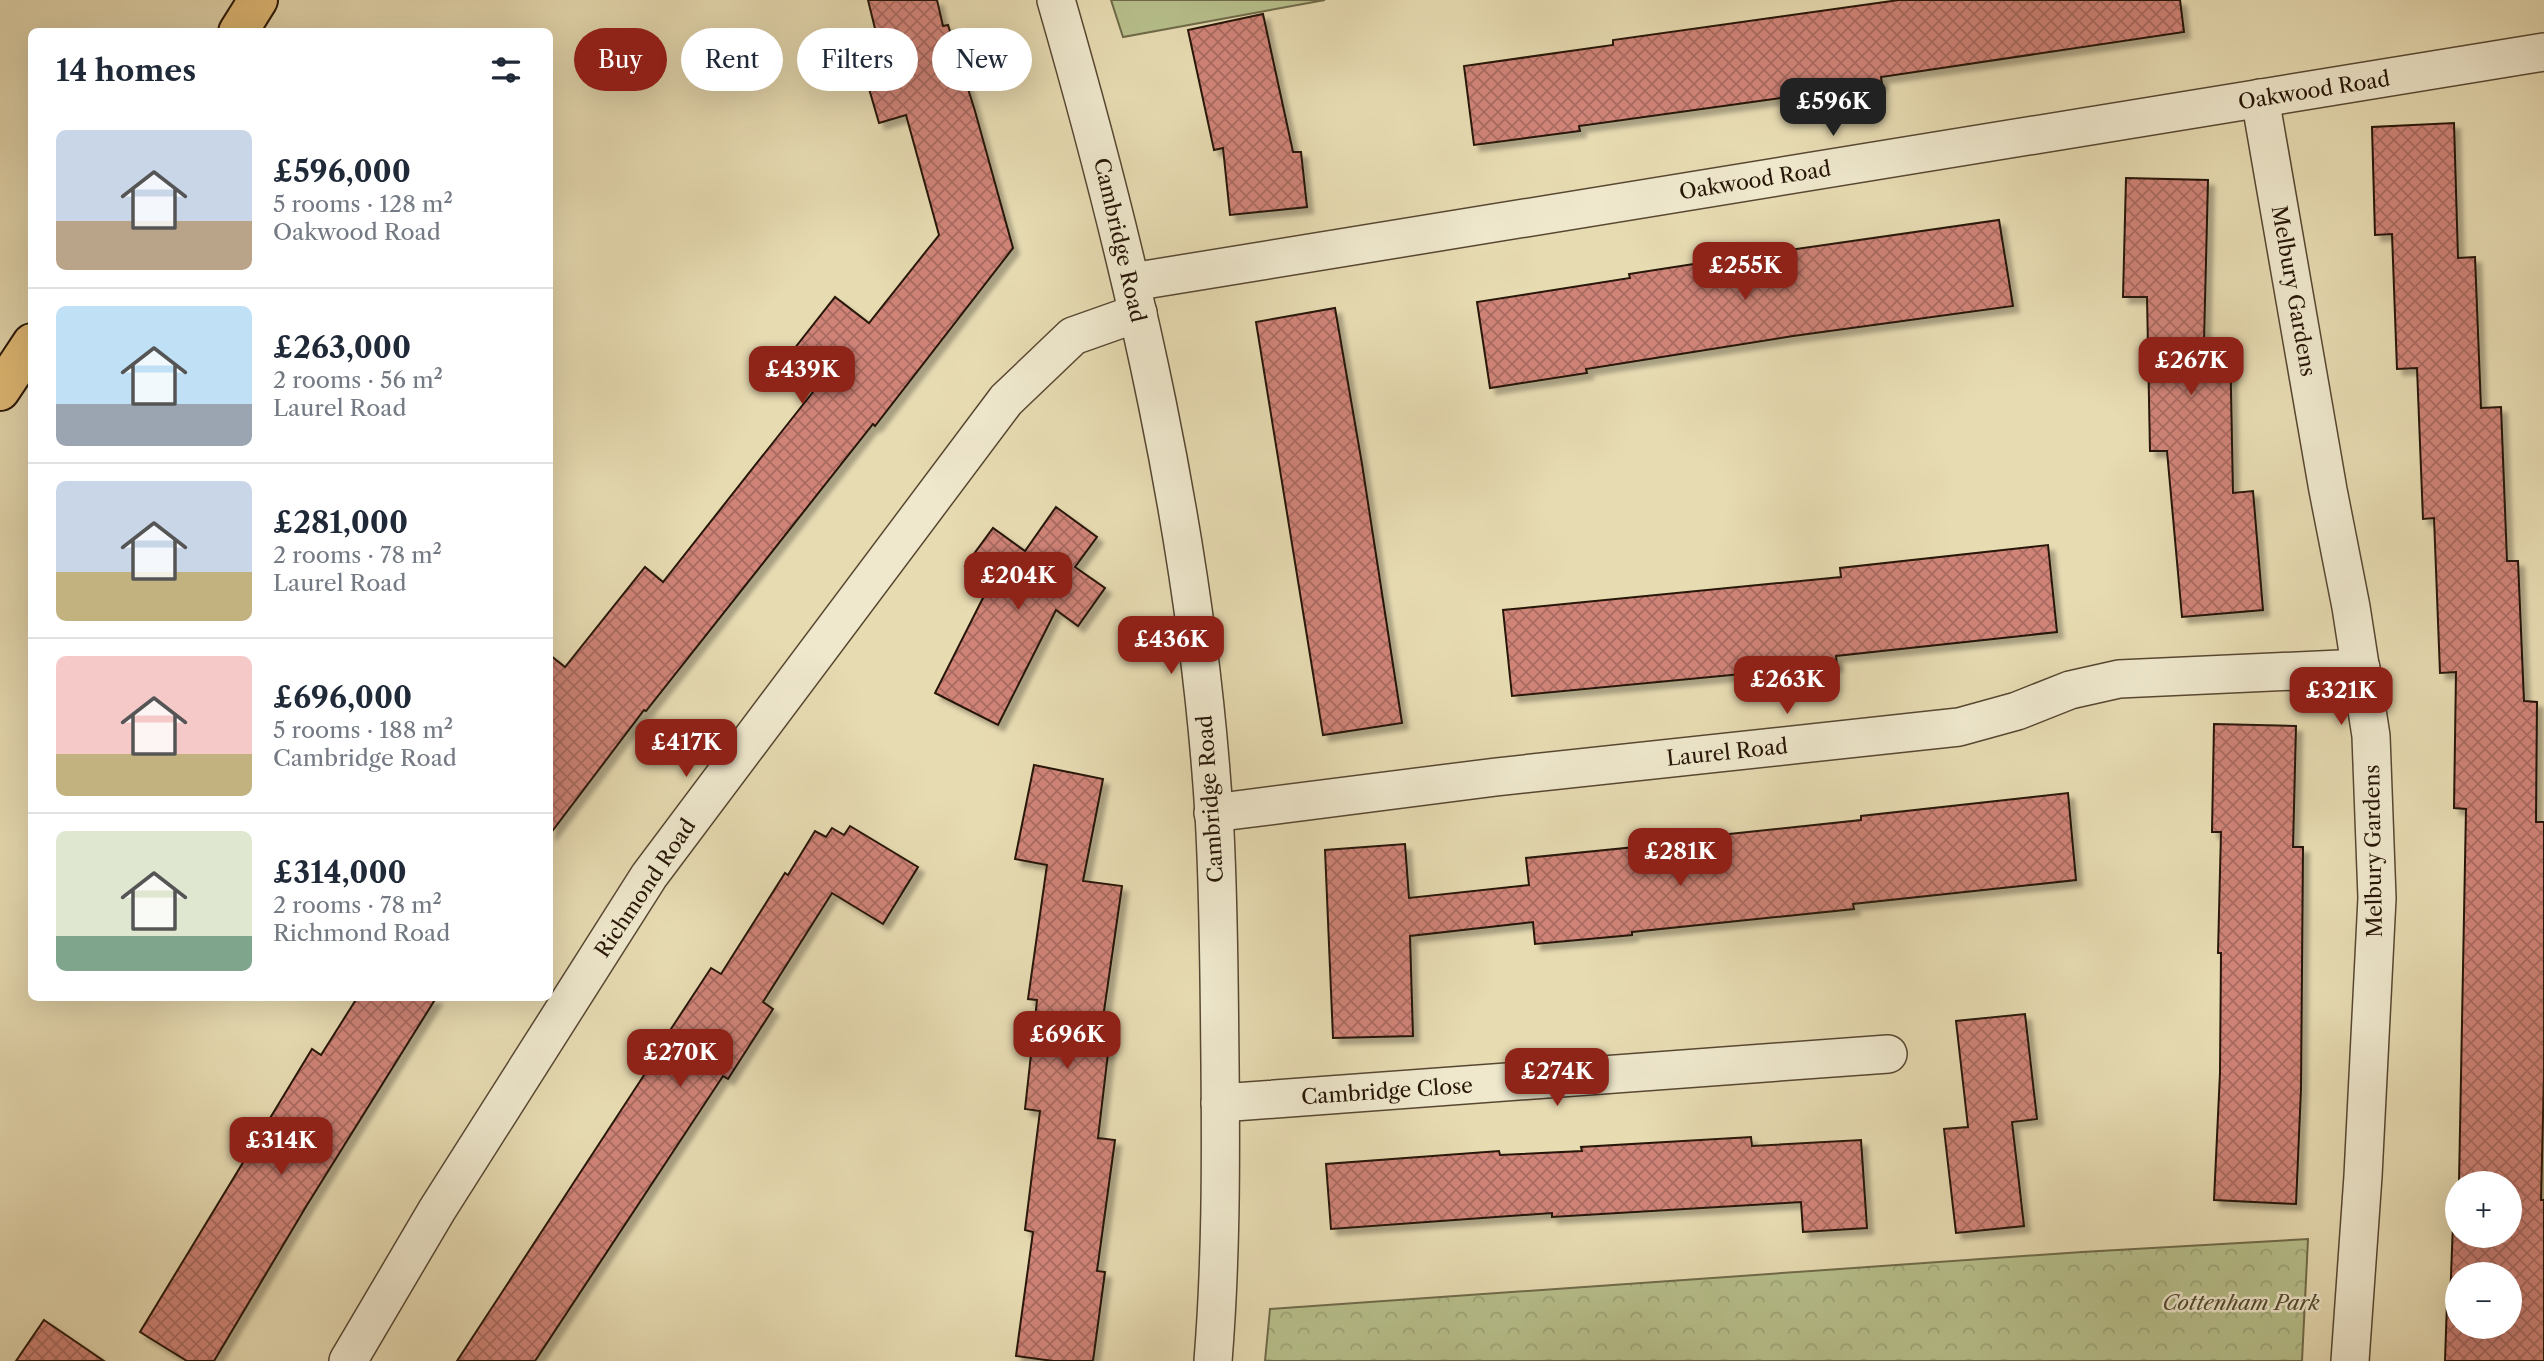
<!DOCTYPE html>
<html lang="en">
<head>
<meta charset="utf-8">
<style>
  body { margin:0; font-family:"Libre Caslon Text",serif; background:#f2f2f3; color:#1f2937; height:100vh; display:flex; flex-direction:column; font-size:26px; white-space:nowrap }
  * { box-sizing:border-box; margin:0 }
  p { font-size:23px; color:#747a83 }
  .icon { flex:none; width:38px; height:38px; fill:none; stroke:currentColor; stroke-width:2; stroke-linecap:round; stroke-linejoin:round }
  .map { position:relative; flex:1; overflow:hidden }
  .side { position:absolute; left:28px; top:28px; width:525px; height:973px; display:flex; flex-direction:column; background:#fff; border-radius:10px; box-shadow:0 7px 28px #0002 }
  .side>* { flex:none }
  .guide { position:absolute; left:574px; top:28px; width:665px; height:63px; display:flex; gap:14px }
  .fabs { position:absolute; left:2445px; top:1171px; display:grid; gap:14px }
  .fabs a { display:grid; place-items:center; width:77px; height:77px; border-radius:50%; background:#fff; box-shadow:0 7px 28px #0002; font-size:35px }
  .price { position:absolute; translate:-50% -60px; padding:0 16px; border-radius:14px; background:#8f2418; color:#fff; font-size:23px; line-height:46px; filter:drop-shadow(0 2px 4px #0008) }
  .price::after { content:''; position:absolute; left:50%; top:42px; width:21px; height:16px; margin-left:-10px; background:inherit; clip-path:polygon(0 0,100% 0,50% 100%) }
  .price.active { background:#222; color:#fff }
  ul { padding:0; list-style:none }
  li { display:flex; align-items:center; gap:21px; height:175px; padding:0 28px }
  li+li { border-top:2px solid #e0e1e3 }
  li span { display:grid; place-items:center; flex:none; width:196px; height:140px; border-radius:10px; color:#555 }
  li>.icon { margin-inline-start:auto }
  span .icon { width:84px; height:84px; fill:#fffc; stroke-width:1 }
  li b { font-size:30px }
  h2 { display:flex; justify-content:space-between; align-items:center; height:84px; padding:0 28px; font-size:30px }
  .tag { padding:0 24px; border-radius:32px; background:#fff; box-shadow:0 7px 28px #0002; font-size:24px; line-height:63px }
  .tag.active { background:#8f2418; color:#fff }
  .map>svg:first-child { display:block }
</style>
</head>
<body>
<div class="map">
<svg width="2544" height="1361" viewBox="0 0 2544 1361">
  <defs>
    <pattern id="park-crowns" width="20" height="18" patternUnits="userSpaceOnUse" patternTransform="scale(1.75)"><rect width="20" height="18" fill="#b7c08c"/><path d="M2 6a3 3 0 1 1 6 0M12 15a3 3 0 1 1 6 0" fill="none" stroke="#9da477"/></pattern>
    <pattern id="building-cross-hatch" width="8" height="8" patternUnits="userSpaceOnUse" patternTransform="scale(1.75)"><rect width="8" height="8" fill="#d08478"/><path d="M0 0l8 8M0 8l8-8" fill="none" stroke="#a96b60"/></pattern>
    <filter id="shadow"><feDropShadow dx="6" dy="6" stdDeviation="2" flood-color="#0004"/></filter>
  </defs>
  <rect width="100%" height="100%" fill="#e7dbb2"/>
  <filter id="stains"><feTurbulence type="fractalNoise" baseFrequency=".00286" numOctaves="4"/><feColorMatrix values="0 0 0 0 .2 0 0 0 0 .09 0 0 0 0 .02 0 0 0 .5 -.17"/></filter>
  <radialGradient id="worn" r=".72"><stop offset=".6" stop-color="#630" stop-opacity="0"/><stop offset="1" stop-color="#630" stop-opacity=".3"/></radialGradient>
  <polygon fill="#b7c08c" stroke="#6f6b4a" stroke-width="2" points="1111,0 1325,0 1123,37"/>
  <polygon fill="url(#park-crowns)" stroke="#6f6b4a" stroke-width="2" points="2308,1239 2302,1361 1265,1361 1270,1309 2082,1252"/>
  <g fill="url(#building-cross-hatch)" stroke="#271607" stroke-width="2" fill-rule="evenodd" filter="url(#shadow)">
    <polygon points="868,0 937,0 943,26 948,25 975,111 1013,248 875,426 873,424 646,711 644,710 550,834 550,655 565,667 645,567 663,582 820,383 787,358 835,297 869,323 939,235 906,115 879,123 858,51 879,45"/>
    <polygon points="1899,0 2180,0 2184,32 1881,77 1882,84 1579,126 1580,131 1474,145 1464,66 1613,45 1613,40"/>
    <polygon points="1263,14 1293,152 1301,152 1307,207 1230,215 1223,148 1214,150 1188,30"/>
    <path d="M2454 123 2458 258 2475 257 2481 408 2501 407 2507 561H2518L2524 701 2537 702 2536 822H2544V1075L2541 1200H2544V1361H2445L2447 1302H2450L2454 1197H2457V1236H2510V1183H2459L2466 809 2454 808 2456 672 2440 673 2434 518 2423 519 2417 368 2397 369 2392 234 2375 235 2372 127ZM2457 1274H2510V1326H2457Z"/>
    <polygon points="2126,178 2208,180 2204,341 2230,341 2233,493 2253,491 2263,610 2182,617 2167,451 2150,451 2147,297 2123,297"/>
    <polygon points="1999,220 2013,306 1793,336 1586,369 1587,373 1490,388 1477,302 1630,278 1629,274 1726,259"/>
    <polygon points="1335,308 1362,464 1402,723 1323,735 1256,322"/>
    <polygon points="1056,507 1097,537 1075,567 1105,588 1078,626 1056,610 998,725 935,693 990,584 965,566 993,528 1025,551"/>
    <polygon points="2048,545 2057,632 1836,656 1837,665 1512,696 1503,610 1841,577 1840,568"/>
    <polygon points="2214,724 2296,726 2293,847 2303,847 2301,1089 2296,1204 2214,1200 2220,1073 2221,953 2218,953 2221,832 2212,832"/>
    <polygon points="1034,765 1103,779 1083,881 1122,886 1103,1018 1112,1019 1098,1138 1115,1140 1097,1271 1105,1272 1093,1361 1053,1361 1016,1356 1033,1232 1025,1230 1040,1111 1025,1109 1037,1000 1028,999 1047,865 1015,859"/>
    <polygon points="2068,793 2076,880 1853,904 1854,909 1632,932 1632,935 1535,944 1533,922 1410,936 1413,1036 1333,1038 1325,850 1405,844 1409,898 1529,885 1526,858 1635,847 1635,844 1861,820 1861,816"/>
    <polygon points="850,826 918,867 883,924 832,893 763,1002 773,1009 728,1079 723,1076 535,1361 457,1361 667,1040 665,1038 711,968 721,974 785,873 788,875 815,831 826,837 832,828 844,835"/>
    <polygon points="357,998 436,998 307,1205 214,1361 187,1361 140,1332 312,1049 321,1055"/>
    <polygon points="2025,1014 2037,1119 2012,1122 2024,1226 1956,1233 1944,1129 1968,1127 1956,1021"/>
    <polygon points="1751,1137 1752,1146 1861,1140 1867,1228 1803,1232 1801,1202 1552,1217 1552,1213 1331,1229 1326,1164 1499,1151 1500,1155 1582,1151 1581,1147"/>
    <polygon points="44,1320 104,1361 16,1361"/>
  </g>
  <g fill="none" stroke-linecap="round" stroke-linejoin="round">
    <defs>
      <g id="street">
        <path d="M1056 0C1132 263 1197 540 1214 814 1219 897 1219 980 1220 1063 1221 1163 1221 1262 1213 1361"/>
        <polyline points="2260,98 2328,490 2351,607 2371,736 2377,898 2363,1176 2350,1361"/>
        <polyline points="1132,282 2544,52"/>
        <polyline points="1213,813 1496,777 1959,727 2017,711 2070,690 2119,679 2361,668"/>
        <polyline points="1220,1103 1888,1054"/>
        <polyline points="348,1361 437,1210 649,876 1006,400 1073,336 1138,313"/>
      </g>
      <g id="primary">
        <polyline points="238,32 258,0"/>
        <polyline points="0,391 32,343"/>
      </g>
    </defs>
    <use href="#street" stroke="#574732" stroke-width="40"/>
    <use href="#primary" stroke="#271607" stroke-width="42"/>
    <use href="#street" stroke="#efe8cd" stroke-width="37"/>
    <use href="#primary" stroke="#e4be79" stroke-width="38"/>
  </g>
  <g text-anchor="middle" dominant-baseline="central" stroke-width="5" stroke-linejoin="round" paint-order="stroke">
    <g font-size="21" fill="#271607" stroke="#efe8cd">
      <text transform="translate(2314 90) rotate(-9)">Oakwood Road</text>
      <text transform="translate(1755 180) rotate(-9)">Oakwood Road</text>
      <text transform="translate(1120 240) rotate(77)">Cambridge Road</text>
      <text transform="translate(2294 291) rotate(80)">Melbury Gardens</text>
      <text transform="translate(1727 752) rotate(-6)">Laurel Road</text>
      <text transform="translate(1210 799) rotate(-94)">Cambridge Road</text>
      <text transform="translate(2373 851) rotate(-91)">Melbury Gardens</text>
      <text transform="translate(645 888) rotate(-56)">Richmond Road</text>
      <text transform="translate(1387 1091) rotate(-4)">Cambridge Close</text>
    </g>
    <g font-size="21" font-style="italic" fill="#52492f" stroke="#efe8cd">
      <text x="2241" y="1302">Cottenham Park</text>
    </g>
  </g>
  <rect width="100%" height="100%" filter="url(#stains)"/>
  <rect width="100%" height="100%" fill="url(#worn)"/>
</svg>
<div class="fabs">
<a>+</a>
<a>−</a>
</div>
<b class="price active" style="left:1833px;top:138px">£596K</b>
<b class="price" style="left:1745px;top:302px">£255K</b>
<b class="price" style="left:2191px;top:397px">£267K</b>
<b class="price" style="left:802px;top:406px">£439K</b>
<b class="price" style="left:1018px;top:612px">£204K</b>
<b class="price" style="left:1171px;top:676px">£436K</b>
<b class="price" style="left:1787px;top:716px">£263K</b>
<b class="price" style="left:2341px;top:727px">£321K</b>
<b class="price" style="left:686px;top:779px">£417K</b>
<b class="price" style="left:1680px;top:888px">£281K</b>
<b class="price" style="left:1067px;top:1071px">£696K</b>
<b class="price" style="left:680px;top:1089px">£270K</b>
<b class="price" style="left:1557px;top:1108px">£274K</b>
<b class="price" style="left:281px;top:1177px">£314K</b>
<div class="guide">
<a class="tag active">Buy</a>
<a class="tag">Rent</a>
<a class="tag">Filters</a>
<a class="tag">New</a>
</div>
<section class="side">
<h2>14 homes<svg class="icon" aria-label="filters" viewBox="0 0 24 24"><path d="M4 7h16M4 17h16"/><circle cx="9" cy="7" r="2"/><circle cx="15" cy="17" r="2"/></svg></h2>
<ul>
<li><span style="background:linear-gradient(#c9d6e8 65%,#b9a48a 0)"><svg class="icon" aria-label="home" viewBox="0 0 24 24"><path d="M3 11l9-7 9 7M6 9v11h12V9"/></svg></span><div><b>£596,000</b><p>5 rooms · 128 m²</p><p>Oakwood Road</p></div></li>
<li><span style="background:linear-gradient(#bfe0f5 70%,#9aa5b1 0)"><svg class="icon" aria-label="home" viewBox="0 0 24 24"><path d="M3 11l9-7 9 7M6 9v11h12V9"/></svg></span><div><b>£263,000</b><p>2 rooms · 56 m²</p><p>Laurel Road</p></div></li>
<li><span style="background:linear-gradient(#c9d6e8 65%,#c2b280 0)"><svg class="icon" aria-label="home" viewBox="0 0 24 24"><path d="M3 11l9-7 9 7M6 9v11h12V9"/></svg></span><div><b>£281,000</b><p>2 rooms · 78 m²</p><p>Laurel Road</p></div></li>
<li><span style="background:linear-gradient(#f6c9c9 70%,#c2b280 0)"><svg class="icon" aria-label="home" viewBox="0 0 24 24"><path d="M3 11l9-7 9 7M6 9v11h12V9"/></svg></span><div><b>£696,000</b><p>5 rooms · 188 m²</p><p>Cambridge Road</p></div></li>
<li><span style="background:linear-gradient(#dfe7d0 75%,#7fa58c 0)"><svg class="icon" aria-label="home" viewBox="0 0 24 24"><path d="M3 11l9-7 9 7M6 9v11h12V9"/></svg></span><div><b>£314,000</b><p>2 rooms · 78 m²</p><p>Richmond Road</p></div></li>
</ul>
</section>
</div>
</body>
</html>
